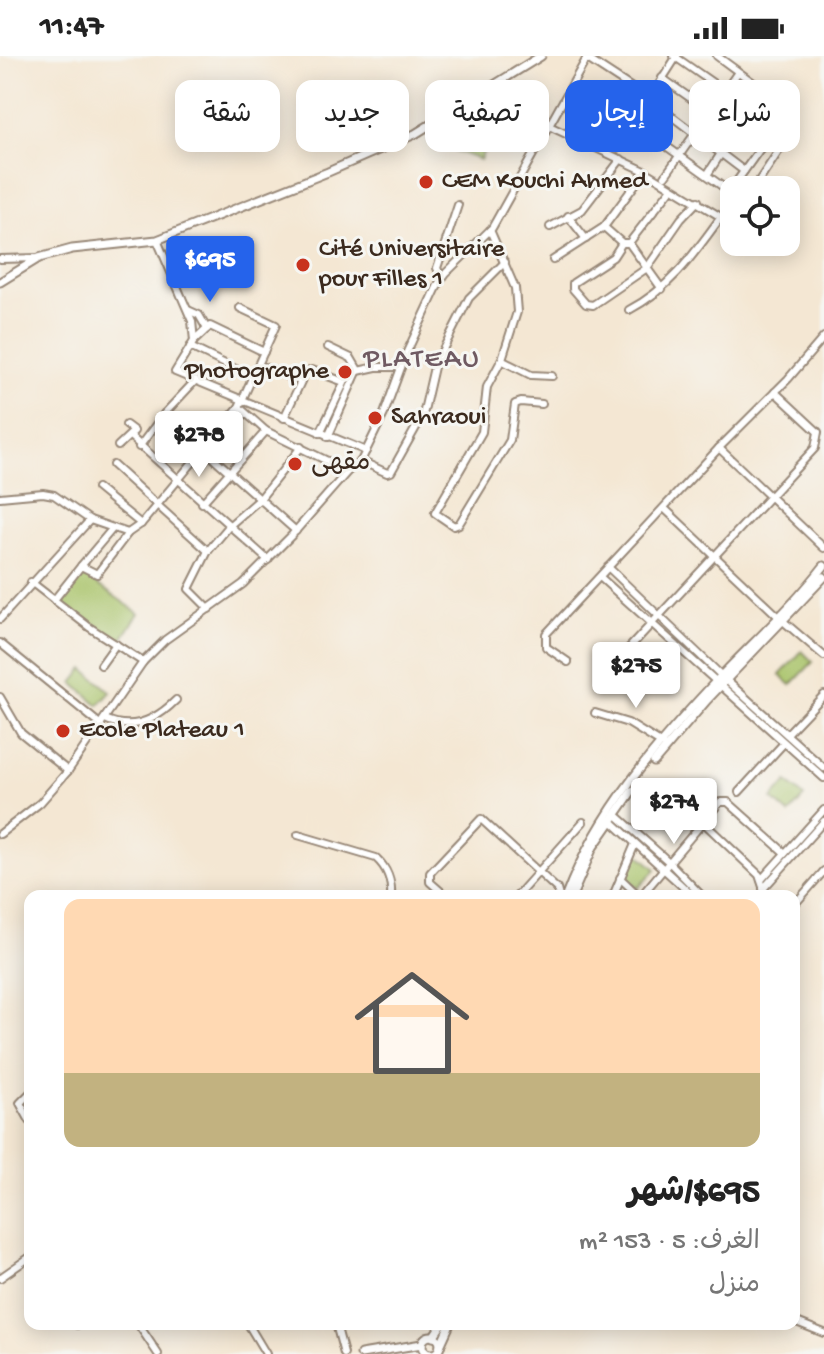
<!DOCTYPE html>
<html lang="ar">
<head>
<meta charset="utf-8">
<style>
  body { margin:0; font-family:"Gochi Hand","Playpen Sans Arabic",sans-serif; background:#f2f2f2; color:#222; direction:rtl; height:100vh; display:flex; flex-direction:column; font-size:30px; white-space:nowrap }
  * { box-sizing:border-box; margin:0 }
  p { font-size:26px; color:#767676 }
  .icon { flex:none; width:44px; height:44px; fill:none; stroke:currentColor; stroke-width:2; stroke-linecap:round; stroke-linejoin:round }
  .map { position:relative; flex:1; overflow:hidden; direction:ltr }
  .drawer { position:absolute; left:24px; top:834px; width:776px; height:440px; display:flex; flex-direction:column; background:#fff; border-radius:16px; box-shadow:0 4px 20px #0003; direction:rtl }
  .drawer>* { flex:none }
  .banner { position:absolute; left:24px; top:24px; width:776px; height:72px; direction:rtl; display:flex; gap:16px }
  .fabs { position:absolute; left:720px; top:120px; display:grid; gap:16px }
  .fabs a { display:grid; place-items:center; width:80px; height:80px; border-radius:16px; background:#fff; box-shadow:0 4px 20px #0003; font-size:40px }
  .price { position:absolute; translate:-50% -68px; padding:0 18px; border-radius:8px; background:#fff; color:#222; font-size:26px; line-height:52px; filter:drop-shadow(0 2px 4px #0008) }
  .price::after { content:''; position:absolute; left:50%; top:48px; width:24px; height:18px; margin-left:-12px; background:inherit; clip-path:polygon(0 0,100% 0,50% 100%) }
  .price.active { background:#2563eb; color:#fff }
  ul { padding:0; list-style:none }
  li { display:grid; align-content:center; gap:16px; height:424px; padding:0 40px }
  li span { display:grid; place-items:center; height:248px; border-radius:16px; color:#555 }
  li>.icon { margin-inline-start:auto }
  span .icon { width:144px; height:144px; fill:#fffc; stroke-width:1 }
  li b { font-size:34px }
  .chip { padding:0 28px; border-radius:16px; background:#fff; box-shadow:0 4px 20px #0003; font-size:28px; line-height:72px }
  .chip.active { background:#2563eb; color:#fff }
  .status { display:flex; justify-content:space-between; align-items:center; height:56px; padding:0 40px; background:#fff; direction:ltr }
  .status svg { height:22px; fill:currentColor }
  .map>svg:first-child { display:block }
</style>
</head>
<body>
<div class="status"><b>11:47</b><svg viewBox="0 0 49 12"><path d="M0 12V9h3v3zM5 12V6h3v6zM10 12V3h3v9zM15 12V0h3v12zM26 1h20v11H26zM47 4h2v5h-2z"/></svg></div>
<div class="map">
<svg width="824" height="1298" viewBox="0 0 824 1298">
  <rect width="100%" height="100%" fill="#f6f6f2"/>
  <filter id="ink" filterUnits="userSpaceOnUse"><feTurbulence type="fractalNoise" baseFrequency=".0125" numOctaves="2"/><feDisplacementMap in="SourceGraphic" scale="16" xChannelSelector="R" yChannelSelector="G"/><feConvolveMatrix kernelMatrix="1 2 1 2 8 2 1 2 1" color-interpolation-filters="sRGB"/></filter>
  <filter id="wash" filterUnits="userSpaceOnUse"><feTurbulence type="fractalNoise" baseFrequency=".006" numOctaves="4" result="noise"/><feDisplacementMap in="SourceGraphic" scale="32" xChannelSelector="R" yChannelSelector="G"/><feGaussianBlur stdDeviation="1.8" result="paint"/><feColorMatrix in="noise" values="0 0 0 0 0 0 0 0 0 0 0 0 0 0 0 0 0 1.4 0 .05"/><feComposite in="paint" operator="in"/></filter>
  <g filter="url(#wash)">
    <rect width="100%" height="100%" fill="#f4e7d3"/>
    <g fill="#a9c369" stroke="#727644" stroke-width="2">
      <polygon points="459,78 487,88 480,104 453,94"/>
      <polygon points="82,518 139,557 119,588 62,548"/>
      <polygon points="802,595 813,606 791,629 780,619"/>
      <polygon points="84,613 111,636 99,649 73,627"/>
      <polygon points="787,726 804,741 789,758 772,743"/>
      <polygon points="637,797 656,813 637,833 626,821"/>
    </g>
  </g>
  <g filter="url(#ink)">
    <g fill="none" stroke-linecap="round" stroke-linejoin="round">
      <defs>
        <g id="minor">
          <polyline points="674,0 776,71"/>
          <polyline points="586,2 649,43 744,115"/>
          <polyline points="662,22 761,92"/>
          <polyline points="634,67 726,133 732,132 787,55 785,50 717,0"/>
          <polyline points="547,69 645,115 721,161 734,152"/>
          <polyline points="620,89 677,0"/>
          <polyline points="707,119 750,53"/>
          <polyline points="665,120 738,16"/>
          <polyline points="753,134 786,84"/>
          <polyline points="568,160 586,183"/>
          <polyline points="550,171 582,154 621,103"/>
          <polyline points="604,171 622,187 629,187 662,233"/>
          <polyline points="490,174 515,232 517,256 502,303 487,331 482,376 435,457 454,470 459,468 510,384 515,348 521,346 542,348"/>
          <polyline points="157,184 192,265 194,285 175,316 366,395"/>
          <polyline points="622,187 613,201 573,227 573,233 586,248 593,249 647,212 681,163 698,145"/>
          <polyline points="629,187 671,133"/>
          <polyline points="0,203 39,202"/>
          <polyline points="553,204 604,171 645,115"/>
          <polyline points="442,223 437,212 458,149"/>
          <polyline points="188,254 199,259 207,273"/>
          <path d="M629 254C671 232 694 198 721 161"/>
          <polyline points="194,285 210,270 264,296"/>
          <polyline points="190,291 252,321"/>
          <polyline points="501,304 531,319 552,320"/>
          <polyline points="258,309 300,325"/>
          <polyline points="239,351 266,375 348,415"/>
          <polyline points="164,358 296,475"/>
          <polyline points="284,362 305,317 312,314 344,326"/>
          <polyline points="320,377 349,317 376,311 401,311"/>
          <polyline points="131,381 268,504"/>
          <polyline points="328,381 358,314 351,302 328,291"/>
          <polyline points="118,390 134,375 126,369"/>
          <polyline points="139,391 164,358 195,325"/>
          <polyline points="719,392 824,492"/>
          <polyline points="361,405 387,417 391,416 423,359 434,311 469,242 505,206"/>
          <polyline points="113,409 208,495"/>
          <polyline points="97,432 141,468"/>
          <polyline points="0,441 43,437 54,439 90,464 128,477"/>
          <polyline points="202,447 266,375"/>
          <polyline points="664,452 779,561"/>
          <polyline points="81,510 113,472"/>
          <polyline points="608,511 726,624 824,712"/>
          <polyline points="600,521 824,722"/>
          <polyline points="31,526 89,571 143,606"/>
          <polyline points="54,544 81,510 97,518 128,477 141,468 239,351 276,269 240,252"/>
          <polyline points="209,553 189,533 208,495 230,469 260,443 301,391"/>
          <polyline points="0,563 90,464"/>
          <polyline points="783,565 824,600"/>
          <polyline points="0,587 101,669"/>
          <polyline points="568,606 546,591 546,578 719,392 788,323 824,281"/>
          <polyline points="616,606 815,392 818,376 775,336"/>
          <polyline points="101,609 116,588"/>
          <polyline points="0,641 21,677 68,715"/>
          <polyline points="595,657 628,667 662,688"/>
          <path d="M105 663C132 676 156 664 176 644"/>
          <polyline points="787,678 824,639"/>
          <polyline points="739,736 784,687"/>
          <polyline points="615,758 669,806 702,840"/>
          <polyline points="610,764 693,840"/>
          <polyline points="702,765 759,819 766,840"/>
          <polyline points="0,778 40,747 68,715 143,606 165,584 243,528 292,479 348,415 361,405 384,358 406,298 439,227 446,217 492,172 588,0"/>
          <path d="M298 779 376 802C387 812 392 826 391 840"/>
          <polyline points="620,822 639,840"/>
          <polyline points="761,824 824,754"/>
          <polyline points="763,833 824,765"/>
          <polyline points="446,840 430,826 430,817 481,763 557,833 559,840"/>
          <polyline points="517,840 583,766"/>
          <polyline points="613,840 635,788"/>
          <polyline points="641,840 720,746 728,746 785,797"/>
          <polyline points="794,849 824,815"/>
          <polyline points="30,1037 20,1047 30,1065"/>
          <polyline points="0,1222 30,1201"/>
          <polyline points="794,1265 824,1277"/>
          <polyline points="77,1268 77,1269"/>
          <polyline points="138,1268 158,1298"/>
          <polyline points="248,1268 266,1298"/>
          <polyline points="336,1268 344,1298"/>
        </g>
        <g id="major">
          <polyline points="0,226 39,202 72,193 157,184 328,116 415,78 541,0"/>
          <polyline points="654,706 707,644 824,521"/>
          <path d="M566 840C598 755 662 682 724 617 758 582 794 549 824 510"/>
          <polyline points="572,840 593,791 632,735"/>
          <circle cx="431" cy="1289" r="9"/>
          <polyline points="433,1281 442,1268"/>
          <polyline points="440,1290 450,1268"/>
          <polyline points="361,1298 422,1288"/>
        </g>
      </defs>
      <use href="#minor" stroke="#988878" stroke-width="10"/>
      <use href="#major" stroke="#988878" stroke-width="11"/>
      <use href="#minor" stroke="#fff" stroke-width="6"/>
      <use href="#major" stroke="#fff" stroke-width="7"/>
    </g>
  </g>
  <g fill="#c8321e" stroke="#f6f6f2" stroke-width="3">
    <circle cx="426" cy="126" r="8"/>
    <circle cx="303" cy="209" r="8"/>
    <circle cx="345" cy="316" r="8"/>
    <circle cx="375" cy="362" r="8"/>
    <circle cx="295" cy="408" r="8"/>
    <circle cx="63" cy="675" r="8"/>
  </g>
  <g text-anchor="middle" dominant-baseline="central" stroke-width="6" stroke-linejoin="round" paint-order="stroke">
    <g font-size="26" fill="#3b2a1e" stroke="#f6f6f2" text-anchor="start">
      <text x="442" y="126">CEM Kouchi Ahmed</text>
      <text x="319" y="194">Cité Universitaire<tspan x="319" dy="30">pour Filles 1</tspan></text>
      <text x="329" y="316" text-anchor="end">Photographe</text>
      <text x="391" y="362">Sahraoui</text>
      <text x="311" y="408">مقهى</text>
      <text x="79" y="675">Ecole Plateau 1</text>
    </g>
    <g font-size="28" letter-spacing="2" fill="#6f5a62" stroke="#f6f6f2">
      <text x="422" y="304">PLATEAU</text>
    </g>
  </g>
</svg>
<div class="fabs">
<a><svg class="icon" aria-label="locate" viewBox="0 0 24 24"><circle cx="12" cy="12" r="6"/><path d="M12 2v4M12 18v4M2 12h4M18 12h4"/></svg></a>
</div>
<b class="price active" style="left:210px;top:248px">$695</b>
<b class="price" style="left:199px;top:423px">$278</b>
<b class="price" style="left:636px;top:654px">$275</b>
<b class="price" style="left:674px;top:790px">$274</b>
<div class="banner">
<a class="chip">شراء</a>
<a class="chip active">إيجار</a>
<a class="chip">تصفية</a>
<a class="chip">جديد</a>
<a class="chip">شقة</a>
</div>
<section class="drawer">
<ul>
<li><span style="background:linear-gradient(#ffd9b3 70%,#c2b280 0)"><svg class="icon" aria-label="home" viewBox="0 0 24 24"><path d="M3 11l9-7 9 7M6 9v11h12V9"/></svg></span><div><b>$695/شهر</b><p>الغرف: 5 · 153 m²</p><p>منزل</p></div></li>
</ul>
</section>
</div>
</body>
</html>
